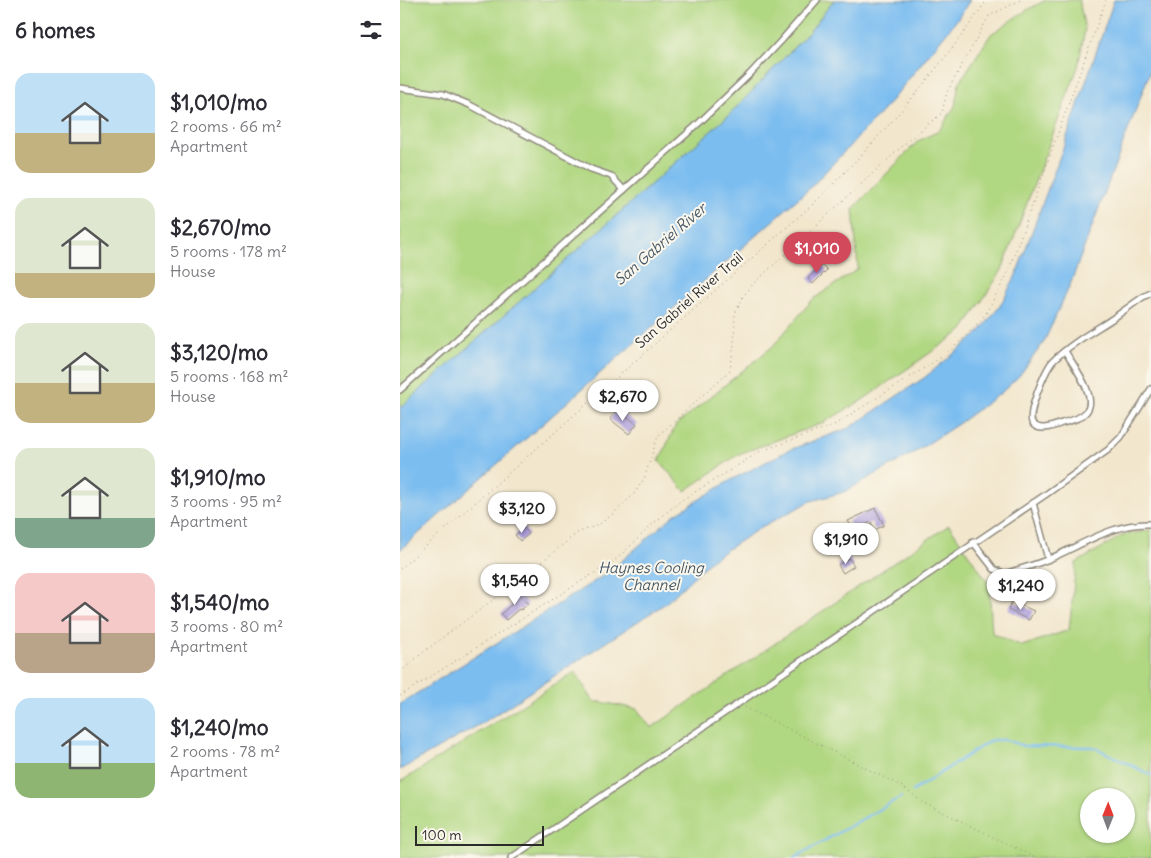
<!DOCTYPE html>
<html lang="en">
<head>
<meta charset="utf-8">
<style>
  body { margin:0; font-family:Delius,sans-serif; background:#f2f2f3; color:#2b2b33; height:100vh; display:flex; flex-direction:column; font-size:19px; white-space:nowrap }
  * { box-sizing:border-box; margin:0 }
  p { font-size:16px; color:#7c7c81 }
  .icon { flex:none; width:28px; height:28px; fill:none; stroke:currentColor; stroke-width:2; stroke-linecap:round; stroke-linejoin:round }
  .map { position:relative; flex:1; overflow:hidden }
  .drawer { display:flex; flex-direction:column; background:#fff; width:400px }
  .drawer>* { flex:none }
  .needle { width:32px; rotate:1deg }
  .tools { position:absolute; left:680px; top:788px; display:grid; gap:10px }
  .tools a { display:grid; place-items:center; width:55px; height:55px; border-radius:50%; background:#fff; box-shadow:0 1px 4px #0004; font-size:25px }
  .scale { position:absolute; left:15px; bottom:12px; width:129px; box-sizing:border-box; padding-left:5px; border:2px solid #2b2b2b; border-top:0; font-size:14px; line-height:18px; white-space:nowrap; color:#2b2b2b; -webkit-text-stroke:4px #fbf7ec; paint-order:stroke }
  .price { position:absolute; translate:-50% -42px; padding:0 11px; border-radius:18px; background:#fff; color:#222; font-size:16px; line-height:32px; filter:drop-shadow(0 1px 2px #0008) }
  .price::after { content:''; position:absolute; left:50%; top:30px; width:15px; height:11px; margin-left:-8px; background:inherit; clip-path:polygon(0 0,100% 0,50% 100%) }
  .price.current { background:#d1495b; color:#fff }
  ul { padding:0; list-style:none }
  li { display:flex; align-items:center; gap:15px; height:125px; padding:0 15px }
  li span { display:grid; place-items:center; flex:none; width:140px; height:100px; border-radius:15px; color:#555 }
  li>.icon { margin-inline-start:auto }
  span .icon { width:60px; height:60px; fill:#fffc; stroke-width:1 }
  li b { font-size:21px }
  h2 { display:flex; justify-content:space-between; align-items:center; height:60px; padding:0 15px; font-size:21px }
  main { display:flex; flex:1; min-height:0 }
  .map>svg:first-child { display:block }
</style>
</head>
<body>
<main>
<section class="drawer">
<h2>6 homes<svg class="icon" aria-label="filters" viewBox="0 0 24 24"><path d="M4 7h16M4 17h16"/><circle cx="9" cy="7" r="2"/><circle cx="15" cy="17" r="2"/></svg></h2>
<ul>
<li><span style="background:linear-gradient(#bfe0f5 60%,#c2b280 0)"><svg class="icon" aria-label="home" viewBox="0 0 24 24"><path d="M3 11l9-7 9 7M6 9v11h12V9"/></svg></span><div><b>$1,010/mo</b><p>2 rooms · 66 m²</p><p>Apartment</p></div></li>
<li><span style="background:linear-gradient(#dfe7d0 75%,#c2b280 0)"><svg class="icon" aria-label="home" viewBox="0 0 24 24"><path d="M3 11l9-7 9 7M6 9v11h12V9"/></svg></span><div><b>$2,670/mo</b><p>5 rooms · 178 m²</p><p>House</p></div></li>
<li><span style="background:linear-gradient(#dfe7d0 60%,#c2b280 0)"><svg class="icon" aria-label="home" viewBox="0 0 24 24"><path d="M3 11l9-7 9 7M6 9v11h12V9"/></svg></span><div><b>$3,120/mo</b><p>5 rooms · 168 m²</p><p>House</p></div></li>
<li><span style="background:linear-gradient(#dfe7d0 70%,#7fa58c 0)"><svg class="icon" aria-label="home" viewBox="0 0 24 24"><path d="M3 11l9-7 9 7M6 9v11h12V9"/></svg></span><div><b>$1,910/mo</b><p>3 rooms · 95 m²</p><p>Apartment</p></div></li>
<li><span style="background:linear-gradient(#f6c9c9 60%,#b9a48a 0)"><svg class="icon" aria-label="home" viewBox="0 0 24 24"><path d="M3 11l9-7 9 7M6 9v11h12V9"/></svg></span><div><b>$1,540/mo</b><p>3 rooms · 80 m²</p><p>Apartment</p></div></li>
<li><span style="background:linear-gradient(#bfe0f5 65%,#8fb573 0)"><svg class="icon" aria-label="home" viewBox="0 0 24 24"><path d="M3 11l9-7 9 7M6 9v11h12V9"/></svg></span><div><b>$1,240/mo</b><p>2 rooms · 78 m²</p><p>Apartment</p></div></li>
</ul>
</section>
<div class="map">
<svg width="751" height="858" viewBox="0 0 751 858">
  <rect width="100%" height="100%" fill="#fbf7ec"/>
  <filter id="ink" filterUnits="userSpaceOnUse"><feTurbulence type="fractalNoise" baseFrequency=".02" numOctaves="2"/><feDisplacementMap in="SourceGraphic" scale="10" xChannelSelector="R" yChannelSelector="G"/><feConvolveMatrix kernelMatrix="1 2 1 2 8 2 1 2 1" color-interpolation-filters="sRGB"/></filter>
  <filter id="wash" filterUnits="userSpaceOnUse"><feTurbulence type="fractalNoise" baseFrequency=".0096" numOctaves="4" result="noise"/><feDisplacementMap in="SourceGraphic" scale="20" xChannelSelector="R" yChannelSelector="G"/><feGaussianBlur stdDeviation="1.12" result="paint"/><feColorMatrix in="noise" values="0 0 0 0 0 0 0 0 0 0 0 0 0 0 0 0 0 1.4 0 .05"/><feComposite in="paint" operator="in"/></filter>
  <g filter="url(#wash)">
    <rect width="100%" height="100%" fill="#f2e6cc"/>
    <g fill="#b0d781" stroke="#6e8156" fill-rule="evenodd">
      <polygon points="0,0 434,0 410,31 329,115 0,408"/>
      <polygon points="646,0 679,0 685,29 678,67 602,270 563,330 464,399 423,423 339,454 285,491 259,461 276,425 373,346 413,299 458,269 453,209 518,141 539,131 555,106 559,83 591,34 627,10"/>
      <path d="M549 525 589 584 592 633 622 646 669 630 676 563 723 535 751 530V858H0V782L175 672 194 702H201L237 709 251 728ZM689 796H726V834H689Z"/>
    </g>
    <g fill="#7bbdf0" stroke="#53748e">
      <polygon points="434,0 570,0 556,21 486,107 412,186 0,550 0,408 329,115 410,31"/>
      <polygon points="714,0 751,0 751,69 670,285 644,342 619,376 602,392 558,424 512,454 444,492 411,501 363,526 311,560 266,603 84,722 0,770 0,704 209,572 274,515 331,480 389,450 449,428 524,378 577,335 600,306 616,275 667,137"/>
    </g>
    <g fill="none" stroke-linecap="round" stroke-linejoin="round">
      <g stroke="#7bbdf0" stroke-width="2.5">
        <polyline points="513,791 591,740 606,740 624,746 694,747 751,775"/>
        <polyline points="394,858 501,797"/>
      </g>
    </g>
    <g id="blocks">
      <g fill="#ab9cdb">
        <polygon points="422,265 427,270 413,284 408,278"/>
        <polygon points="217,409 237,424 229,434 210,419"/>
        <circle cx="131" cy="508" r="4.5"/>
        <circle cx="107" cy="512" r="5.5"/>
        <polygon points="475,508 484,525 475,530 471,522 454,531 448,521"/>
        <polygon points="124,528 129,534 120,541 115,535"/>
        <polygon points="449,558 454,566 443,573 438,565"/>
        <polygon points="100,572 108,581 96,591 88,582"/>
        <polygon points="117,592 128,604 121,610 119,609 106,620 101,614 114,602 110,598"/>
        <polygon points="612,601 634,611 629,620 608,610"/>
      </g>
    </g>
  </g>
  <g filter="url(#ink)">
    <use href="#blocks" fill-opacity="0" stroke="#8e887c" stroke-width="1"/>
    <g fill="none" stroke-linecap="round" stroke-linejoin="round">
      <defs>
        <g id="service">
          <polyline points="0,88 43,94 70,105 191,169 211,176 224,190"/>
          <path d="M665 351C673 365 699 398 686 412 680 419 670 421 662 423 654 426 640 432 633 424 625 416 646 369 653 361 669 345 690 333 709 321 720 314 731 305 743 297L751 293"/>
          <polyline points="0,390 299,123 350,74 381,41 417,0"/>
          <polyline points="633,503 648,559"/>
          <path d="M573 542 594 569 605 574C620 569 635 565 649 559 682 545 715 522 751 524"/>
          <polyline points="111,858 645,495 708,450 721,437 751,389"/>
        </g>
      </defs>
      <use href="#service" stroke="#8e887c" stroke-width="8"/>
      <g stroke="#8e887c" stroke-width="1" stroke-dasharray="1 4" stroke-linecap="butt">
        <path d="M0 569 411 206C476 143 535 75 587 0"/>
        <polyline points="0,672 26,650 117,582 177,533 200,524 214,513 234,494 244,479 258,436 330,370 334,344 335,314 342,298 353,284 510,139 542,113 547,92 589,16 621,0"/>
        <polyline points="0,696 218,558 255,522 282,500 361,451 434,425 545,355 565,337 585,315 607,275 706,0"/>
        <polyline points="345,707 501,786 524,803 636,858"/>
      </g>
      <use href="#service" stroke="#fff" stroke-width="5"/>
    </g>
  </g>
  <g text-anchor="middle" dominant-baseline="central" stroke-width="4" stroke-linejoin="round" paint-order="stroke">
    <g font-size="14" fill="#2b2b2b" stroke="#fbf7ec">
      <text transform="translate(289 300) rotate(-41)">San Gabriel River Trail</text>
    </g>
    <g font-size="15" font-style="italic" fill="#435766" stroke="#fbf7ec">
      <text transform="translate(260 244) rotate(-41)">San Gabriel River</text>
      <text x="251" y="567">Haynes Cooling<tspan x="251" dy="17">Channel</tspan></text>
    </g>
  </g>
</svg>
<div class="tools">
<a><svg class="needle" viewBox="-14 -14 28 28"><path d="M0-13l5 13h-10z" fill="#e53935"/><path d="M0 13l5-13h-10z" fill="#7c7c81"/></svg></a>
</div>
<div class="scale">100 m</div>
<b class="price current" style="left:417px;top:274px">$1,010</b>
<b class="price" style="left:223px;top:422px">$2,670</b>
<b class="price" style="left:122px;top:534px">$3,120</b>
<b class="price" style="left:446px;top:565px">$1,910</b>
<b class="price" style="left:115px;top:606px">$1,540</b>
<b class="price" style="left:621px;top:611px">$1,240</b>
</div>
</main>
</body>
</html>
